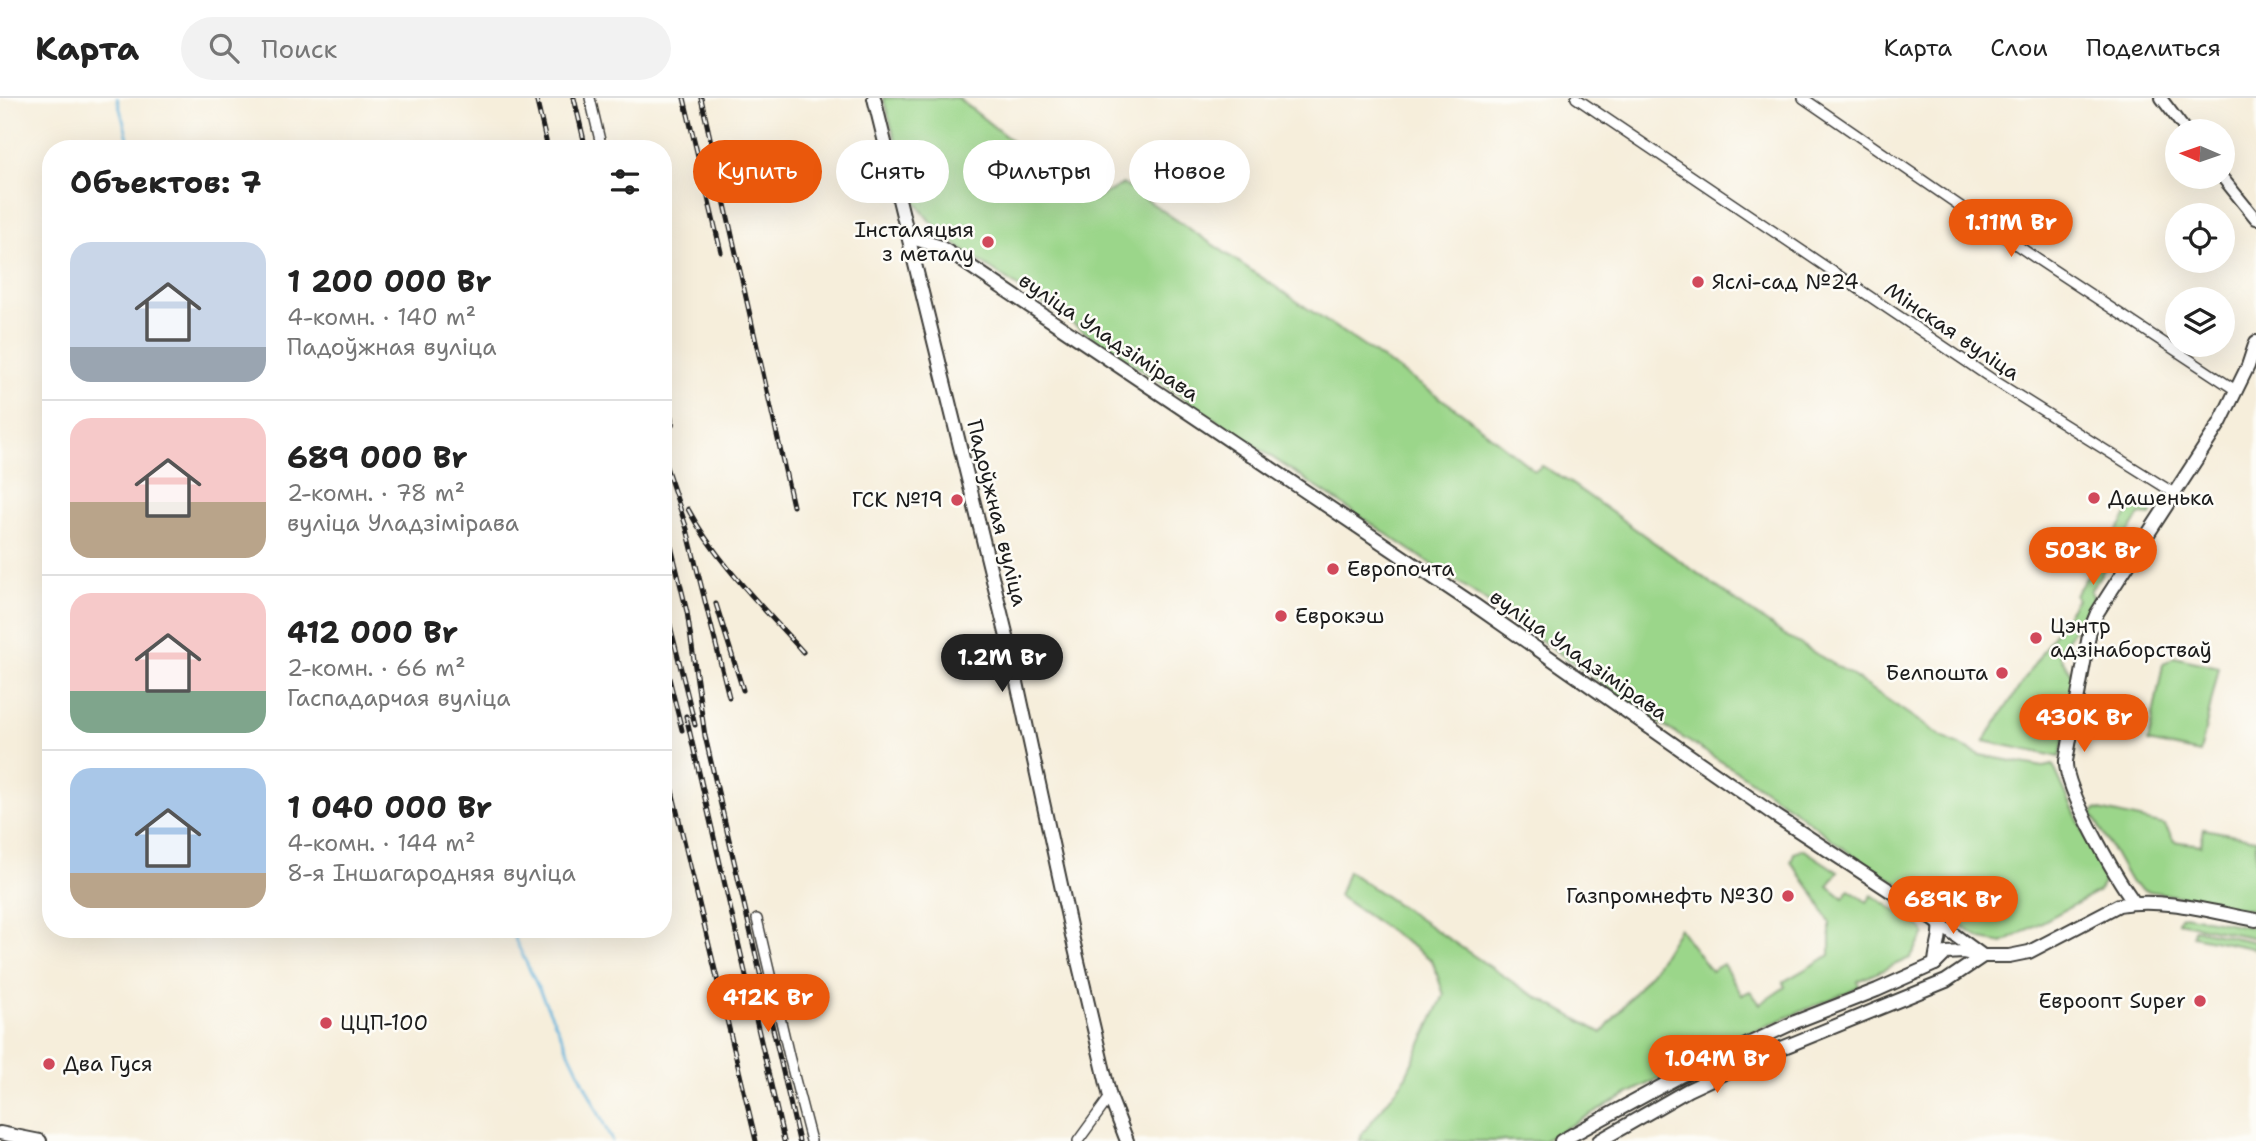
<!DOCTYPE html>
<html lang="ru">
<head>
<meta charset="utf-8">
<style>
  body { margin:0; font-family:"Shantell Sans",sans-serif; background:#f2f2f2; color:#222; height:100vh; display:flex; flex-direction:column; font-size:26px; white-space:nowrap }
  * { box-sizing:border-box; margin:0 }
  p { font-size:23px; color:#767676 }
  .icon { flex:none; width:38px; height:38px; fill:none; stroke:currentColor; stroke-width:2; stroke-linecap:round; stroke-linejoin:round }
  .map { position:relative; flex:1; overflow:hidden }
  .side { position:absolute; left:42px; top:42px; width:630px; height:798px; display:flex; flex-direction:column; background:#fff; border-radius:28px; box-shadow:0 7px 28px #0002 }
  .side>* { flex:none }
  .top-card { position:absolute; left:693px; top:42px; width:665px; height:63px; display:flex; gap:14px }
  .needle { width:46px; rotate:272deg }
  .tools { position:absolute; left:2165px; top:21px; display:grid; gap:14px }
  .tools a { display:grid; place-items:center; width:70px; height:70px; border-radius:50%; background:#fff; box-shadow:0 7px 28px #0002; font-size:35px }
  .price { position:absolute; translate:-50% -60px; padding:0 16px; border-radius:24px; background:#ea580c; color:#fff; font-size:23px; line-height:46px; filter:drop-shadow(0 2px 4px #0008) }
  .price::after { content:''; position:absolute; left:50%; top:42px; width:21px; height:16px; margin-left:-10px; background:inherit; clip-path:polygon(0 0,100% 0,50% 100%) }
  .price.active { background:#222; color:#fff }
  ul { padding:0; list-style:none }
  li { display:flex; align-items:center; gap:21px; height:175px; padding:0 28px }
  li+li { border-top:2px solid #e0e0e0 }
  li span { display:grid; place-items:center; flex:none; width:196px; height:140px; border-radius:21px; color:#555 }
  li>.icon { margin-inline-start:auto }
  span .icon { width:84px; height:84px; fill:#fffc; stroke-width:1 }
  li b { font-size:30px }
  h2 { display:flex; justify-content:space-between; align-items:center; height:84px; padding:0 28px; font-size:30px }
  .pill { padding:0 24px; border-radius:32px; background:#fff; box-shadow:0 7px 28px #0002; font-size:24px; line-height:63px }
  .pill.active { background:#ea580c; color:#fff }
  header { display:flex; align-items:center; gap:42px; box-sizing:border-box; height:98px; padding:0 35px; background:#fff; border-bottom:2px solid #e0e0e0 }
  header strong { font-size:33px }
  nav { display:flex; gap:38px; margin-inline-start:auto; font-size:24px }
  .search { width:490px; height:63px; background:#f2f2f2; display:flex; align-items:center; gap:18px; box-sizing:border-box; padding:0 24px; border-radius:38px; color:#767676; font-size:26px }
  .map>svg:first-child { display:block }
</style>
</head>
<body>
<header>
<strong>Карта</strong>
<div class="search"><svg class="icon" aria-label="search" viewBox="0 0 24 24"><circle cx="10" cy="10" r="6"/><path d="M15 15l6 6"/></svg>Поиск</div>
<nav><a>Карта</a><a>Слои</a><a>Поделиться</a></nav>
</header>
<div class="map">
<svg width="2256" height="1043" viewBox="0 0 2256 1043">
  <rect width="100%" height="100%" fill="#fdfcf7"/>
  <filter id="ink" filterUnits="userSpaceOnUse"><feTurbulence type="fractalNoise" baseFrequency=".0143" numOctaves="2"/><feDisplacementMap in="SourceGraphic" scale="14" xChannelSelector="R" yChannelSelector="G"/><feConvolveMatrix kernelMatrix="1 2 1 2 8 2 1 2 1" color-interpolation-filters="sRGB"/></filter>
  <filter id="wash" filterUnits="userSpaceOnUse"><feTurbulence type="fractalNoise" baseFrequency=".00686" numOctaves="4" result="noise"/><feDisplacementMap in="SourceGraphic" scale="28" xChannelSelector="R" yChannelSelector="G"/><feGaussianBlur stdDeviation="1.57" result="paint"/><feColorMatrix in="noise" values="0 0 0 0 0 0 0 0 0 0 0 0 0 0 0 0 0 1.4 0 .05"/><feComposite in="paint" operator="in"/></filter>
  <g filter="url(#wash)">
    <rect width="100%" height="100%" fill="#f6eedb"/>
    <g fill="#9bd68a" stroke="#5c7953" stroke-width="2">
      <polygon points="883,0 958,0 1054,77 1092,103 1123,86 1461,314 1535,373 1542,368 1569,384 1783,536 1850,576 1942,639 1980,657 2043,669 2053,667 2105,781 2098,794 2003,845 1981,841 1905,789 1852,757 1794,712 1738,674 1646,617 1482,500 961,151 929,122 913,101"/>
      <polygon points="2146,406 2153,411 2151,418 2140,417 2090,493 2093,501 2063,548 2059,557 2076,582 2060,659 1984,643 2077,501 2075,497 2131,411"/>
      <polygon points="2174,559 2219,569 2200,655 2148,644 2163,566"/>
      <polygon points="2096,711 2165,727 2174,743 2201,747 2204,731 2256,741 2256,813 2144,792 2131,785 2128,780 2092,716"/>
      <polygon points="1803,751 1838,774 1828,788 1843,800 1849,792 1867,804 1872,797 1921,830 1925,836 1910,860 1858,883 1859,889 1736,941 1612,1004 1543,1043 1360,1043 1362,1036 1404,982 1444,897 1432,862 1339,798 1348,773 1526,893 1602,935 1655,869 1679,830 1711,873 1723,866 1742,897 1750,893 1760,906 1785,889 1783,884 1830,857 1830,825 1814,796 1791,764 1794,755"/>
      <polygon points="2184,817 2256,830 2256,840 2178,824 2180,819"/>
      <polygon points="2194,831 2256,844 2256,851 2193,838"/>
    </g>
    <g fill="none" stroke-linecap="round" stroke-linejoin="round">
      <g stroke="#62b3dd" stroke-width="2.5">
        <polyline points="117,0 131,51"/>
        <polyline points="510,831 612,1043"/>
      </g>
    </g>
  </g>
  <g filter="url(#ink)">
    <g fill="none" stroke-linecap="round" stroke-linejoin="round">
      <defs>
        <g id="minor">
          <polyline points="590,0 602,51"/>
          <polyline points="1576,0 1992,281 2174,395"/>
          <polyline points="1803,0 2037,161 2237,293"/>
          <polyline points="663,302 669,325"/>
          <polyline points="757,821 790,962 811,1043"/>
          <polyline points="1078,1043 1110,999"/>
        </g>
        <g id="tertiary">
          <polyline points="2161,0 2186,33"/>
          <polyline points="2222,79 2256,121"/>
        </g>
        <g id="secondary">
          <polyline points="874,0 1008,543 1073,842 1110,999 1127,1043"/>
          <polyline points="909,139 938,148 958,160 1476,508 1776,718 1930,819 1983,858"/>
          <path d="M2134 804C2117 781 2064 690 2066 663L2090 532 2097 515 2109 496 2220 325 2248 268 2256 244"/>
          <path d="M1935 866C1935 852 1942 841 1940 826"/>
          <polyline points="0,1035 40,1043"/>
          <path d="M1561 1043 1682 977 1795 924 1877 892 1935 866 1946 855 1963 854 1983 858H2009L2029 854 2119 807C2163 799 2212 814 2256 822"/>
          <polyline points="1599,1043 1688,992 1750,963 1946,883 1983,858"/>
        </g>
      </defs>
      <use href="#minor" stroke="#3d3c39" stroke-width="12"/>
      <use href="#tertiary" stroke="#3d3c39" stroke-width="14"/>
      <use href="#secondary" stroke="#3d3c39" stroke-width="16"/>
      <use href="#minor" stroke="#fff" stroke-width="9"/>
      <use href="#tertiary" stroke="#fff" stroke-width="10"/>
      <use href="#secondary" stroke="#fff" stroke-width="12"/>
      <defs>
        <g id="rail">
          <polyline points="536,0 548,51"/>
          <polyline points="574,0 586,51"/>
          <polyline points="684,0 721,154"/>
          <polyline points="701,0 793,408"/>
          <polyline points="663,360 687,431 729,599"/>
          <path d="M688 411C717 465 762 508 803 554"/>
          <polyline points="663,415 687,514 705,638 799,1043"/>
          <polyline points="663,499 695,627"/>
          <polyline points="716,506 743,592"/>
          <polyline points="663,556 682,632"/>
          <polyline points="686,618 784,1043"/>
          <polyline points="663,655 756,1043"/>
        </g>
      </defs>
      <use href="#rail" stroke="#1c1c1c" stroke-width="5"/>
      <use href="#rail" stroke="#fdfcf7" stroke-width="2.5" stroke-dasharray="8" stroke-linecap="butt"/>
    </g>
  </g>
  <g fill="#d1495b" stroke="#fdfcf7" stroke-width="2.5">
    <circle cx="988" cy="144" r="7"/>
    <circle cx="1698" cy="184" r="7"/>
    <circle cx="2094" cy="400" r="7"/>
    <circle cx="957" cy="402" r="7"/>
    <circle cx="1333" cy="471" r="7"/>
    <circle cx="1281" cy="518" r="7"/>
    <circle cx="2036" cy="540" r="7"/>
    <circle cx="2002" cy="575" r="7"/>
    <circle cx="1788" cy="798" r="7"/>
    <circle cx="2200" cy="903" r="7"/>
    <circle cx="326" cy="925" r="7"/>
    <circle cx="49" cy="966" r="7"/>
  </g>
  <g text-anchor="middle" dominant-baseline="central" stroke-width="5" stroke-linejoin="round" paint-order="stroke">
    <g font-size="21" fill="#1c1c1c" stroke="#fdfcf7" text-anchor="start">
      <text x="974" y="132" text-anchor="end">Інсталяцыя<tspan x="974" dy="24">з металу</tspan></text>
      <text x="1712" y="184">Яслі-сад №24</text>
      <text x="2108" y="400">Дашенька</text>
      <text x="943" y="402" text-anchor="end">ГСК №19</text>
      <text x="1347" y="471">Европочта</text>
      <text x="1295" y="518">Еврокэш</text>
      <text x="2050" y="528">Цэнтр<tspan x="2050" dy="24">адзінаборстваў</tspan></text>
      <text x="1988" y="575" text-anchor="end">Белпошта</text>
      <text x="1774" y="798" text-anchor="end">Газпромнефть №30</text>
      <text x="2186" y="903" text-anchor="end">Евроопт Super</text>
      <text x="340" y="925">ЦЦП-100</text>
      <text x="63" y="966">Два Гуся</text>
    </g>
    <g font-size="21" fill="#1c1c1c" stroke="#fdfcf7">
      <text transform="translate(1952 233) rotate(34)">Мінская вуліца</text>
      <text transform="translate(1109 239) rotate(34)">вуліца Уладзімірава</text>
      <text transform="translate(997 415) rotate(76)">Падоўжная вуліца</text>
      <text transform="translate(1579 557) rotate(35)">вуліца Уладзімірава</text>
    </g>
  </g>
</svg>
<div class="tools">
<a><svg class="needle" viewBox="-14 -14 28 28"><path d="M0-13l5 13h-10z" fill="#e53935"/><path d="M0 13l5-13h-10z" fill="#767676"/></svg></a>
<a><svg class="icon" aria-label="locate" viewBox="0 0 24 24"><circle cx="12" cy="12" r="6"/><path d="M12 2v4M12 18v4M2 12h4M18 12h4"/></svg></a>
<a><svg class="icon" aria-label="layers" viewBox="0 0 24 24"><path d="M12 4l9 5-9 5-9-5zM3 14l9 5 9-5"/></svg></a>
</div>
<b class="price" style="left:2011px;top:161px">1.11M Br</b>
<b class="price" style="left:2093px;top:489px">503K Br</b>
<b class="price active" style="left:1002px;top:596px">1.2M Br</b>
<b class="price" style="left:2084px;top:656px">430K Br</b>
<b class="price" style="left:1953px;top:838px">689K Br</b>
<b class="price" style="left:768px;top:936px">412K Br</b>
<b class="price" style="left:1717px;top:997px">1.04M Br</b>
<div class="top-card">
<a class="pill active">Купить</a>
<a class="pill">Снять</a>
<a class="pill">Фильтры</a>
<a class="pill">Новое</a>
</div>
<section class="side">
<h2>Объектов: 7<svg class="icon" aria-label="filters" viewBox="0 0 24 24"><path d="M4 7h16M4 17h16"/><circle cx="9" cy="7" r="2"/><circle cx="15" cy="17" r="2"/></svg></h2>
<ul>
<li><span style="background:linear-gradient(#c9d6e8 75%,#9aa5b1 0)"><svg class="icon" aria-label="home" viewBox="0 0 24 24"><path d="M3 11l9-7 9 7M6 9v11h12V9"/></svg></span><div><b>1 200 000 Br</b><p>4-комн. · 140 m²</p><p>Падоўжная вуліца</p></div></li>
<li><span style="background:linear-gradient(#f6c9c9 60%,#b9a48a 0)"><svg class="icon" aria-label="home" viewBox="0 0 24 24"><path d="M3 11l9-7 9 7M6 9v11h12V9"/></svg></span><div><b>689 000 Br</b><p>2-комн. · 78 m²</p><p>вуліца Уладзімірава</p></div></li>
<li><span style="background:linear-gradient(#f6c9c9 70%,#7fa58c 0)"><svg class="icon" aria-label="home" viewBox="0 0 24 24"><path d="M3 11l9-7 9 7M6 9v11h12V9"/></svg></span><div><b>412 000 Br</b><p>2-комн. · 66 m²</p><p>Гаспадарчая вуліца</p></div></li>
<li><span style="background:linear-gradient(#a9c7e8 75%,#b9a48a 0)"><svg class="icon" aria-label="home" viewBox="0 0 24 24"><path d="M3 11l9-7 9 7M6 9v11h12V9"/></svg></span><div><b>1 040 000 Br</b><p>4-комн. · 144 m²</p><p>8-я Іншагародняя вуліца</p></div></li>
</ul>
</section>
</div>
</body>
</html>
